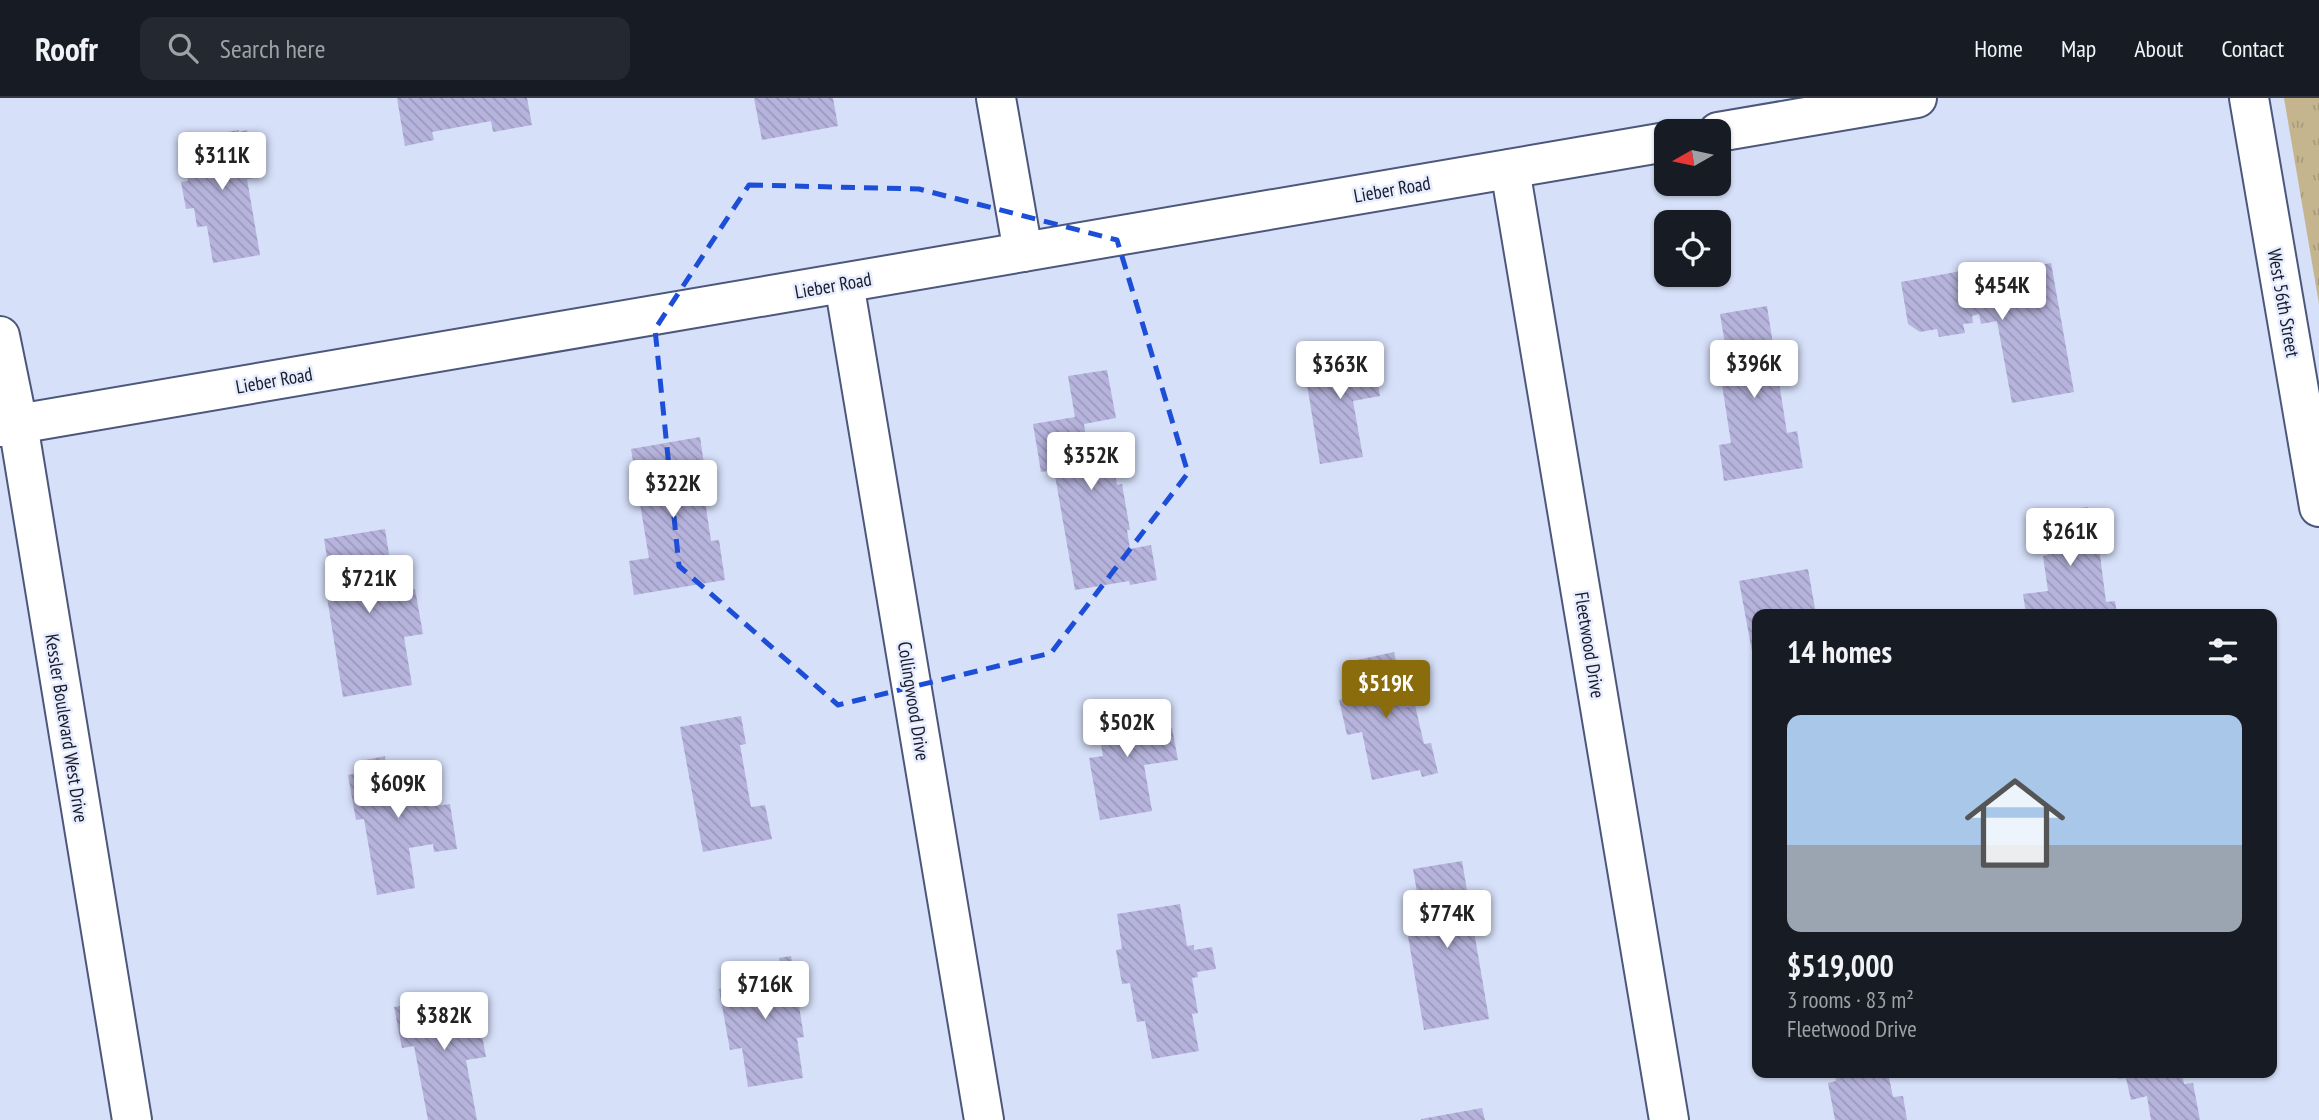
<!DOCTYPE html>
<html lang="en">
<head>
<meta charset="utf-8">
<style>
  body { margin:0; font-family:"PT Sans Narrow",sans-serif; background:#242831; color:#f1f3f6; height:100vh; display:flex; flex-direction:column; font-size:26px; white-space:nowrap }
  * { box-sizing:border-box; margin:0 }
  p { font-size:23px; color:#9ea1a6 }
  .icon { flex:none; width:38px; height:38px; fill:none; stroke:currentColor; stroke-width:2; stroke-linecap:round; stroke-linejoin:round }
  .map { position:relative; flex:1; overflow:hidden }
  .drawer { position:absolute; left:1752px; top:511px; width:525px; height:469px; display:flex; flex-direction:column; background:#171b24; border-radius:14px; box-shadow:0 2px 5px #0004 }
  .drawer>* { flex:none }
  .needle { width:46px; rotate:261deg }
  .buttons { position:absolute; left:1654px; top:21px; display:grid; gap:14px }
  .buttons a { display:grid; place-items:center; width:77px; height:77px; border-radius:14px; background:#171b24; box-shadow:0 2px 5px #0004; font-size:35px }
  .price { position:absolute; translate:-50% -60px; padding:0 16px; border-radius:7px; background:#fff; color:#222; font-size:23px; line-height:46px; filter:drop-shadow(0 2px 4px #0008) }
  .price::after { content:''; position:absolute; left:50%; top:42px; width:21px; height:16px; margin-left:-10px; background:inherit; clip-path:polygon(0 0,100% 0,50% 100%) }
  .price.active { background:#8a6c0c; color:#fff }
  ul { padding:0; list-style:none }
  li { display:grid; align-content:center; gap:14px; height:371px; padding:0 35px }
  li+li { border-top:2px solid #363941 }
  li span { display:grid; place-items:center; height:217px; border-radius:14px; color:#555 }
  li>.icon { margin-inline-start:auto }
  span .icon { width:126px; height:126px; fill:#fffc; stroke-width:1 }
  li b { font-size:30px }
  h2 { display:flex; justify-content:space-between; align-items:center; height:84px; padding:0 35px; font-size:30px }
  header { display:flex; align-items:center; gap:42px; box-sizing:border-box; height:98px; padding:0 35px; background:#171b24; border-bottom:2px solid #363941 }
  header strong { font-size:33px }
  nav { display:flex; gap:38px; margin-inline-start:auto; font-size:24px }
  .search { width:490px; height:63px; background:#242831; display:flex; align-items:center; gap:18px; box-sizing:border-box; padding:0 24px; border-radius:14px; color:#9ea1a6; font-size:26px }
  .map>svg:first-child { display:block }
</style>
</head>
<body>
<header>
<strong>Roofr</strong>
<div class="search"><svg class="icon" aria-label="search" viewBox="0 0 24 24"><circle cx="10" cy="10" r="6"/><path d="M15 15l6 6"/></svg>Search here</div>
<nav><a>Home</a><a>Map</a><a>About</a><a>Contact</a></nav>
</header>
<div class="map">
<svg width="2319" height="1022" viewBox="0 0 2319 1022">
  <defs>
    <pattern id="grass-tufts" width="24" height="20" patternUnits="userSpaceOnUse" patternTransform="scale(1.75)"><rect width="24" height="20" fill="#c4b58f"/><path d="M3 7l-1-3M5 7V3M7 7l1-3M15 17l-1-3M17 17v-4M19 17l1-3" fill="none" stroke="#a89b7c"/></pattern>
    <pattern id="building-back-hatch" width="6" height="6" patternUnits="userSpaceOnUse" patternTransform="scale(1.75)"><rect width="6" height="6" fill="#b6b3dc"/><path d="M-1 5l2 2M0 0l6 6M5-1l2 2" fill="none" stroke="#9c99bd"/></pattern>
  </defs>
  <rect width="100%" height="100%" fill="#d6e0f9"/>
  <polygon fill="url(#grass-tufts)" points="2284,0 2319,0 2319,206"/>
  <g fill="url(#building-back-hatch)">
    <polygon points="397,0 527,0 532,27 493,34 491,23 432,34 434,42 405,48"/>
    <polygon points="754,0 833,0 838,28 762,42"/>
    <polygon points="239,32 239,34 247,32 255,80 247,81 260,157 213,165 207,128 197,129 194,110 186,111 181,84 188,83 181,42"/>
    <polygon points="2051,165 2074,294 2012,305 1997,223 1981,226 1979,216 1972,218 1973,225 1963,226 1965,235 1939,239 1937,231 1920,234 1908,226 1901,184 1961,173 1965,197 1972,195 1969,180"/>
    <polygon points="1767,208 1787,335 1797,333 1803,370 1724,383 1719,347 1731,345 1717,254 1726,252 1720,216"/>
    <polygon points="1372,250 1380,298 1353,303 1363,359 1320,366 1303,262"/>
    <polygon points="1107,272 1116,320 1084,326 1089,361 1112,357 1117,387 1122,386 1130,432 1127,432 1130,451 1151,447 1157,482 1130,487 1129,483 1075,492 1054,372 1041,374 1033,326 1075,319 1068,278"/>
    <polygon points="700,339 704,366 691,369 694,391 703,390 711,443 719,442 725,482 634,497 629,463 649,460 631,351"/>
    <polygon points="2088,409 2094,450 2099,449 2106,504 2115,503 2117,516 2026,516 2023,496 2048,493 2043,458 2048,457 2041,415"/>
    <polygon points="385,431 395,494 415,491 423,536 404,539 412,587 343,599 327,499 333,498 324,441"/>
    <polygon points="1808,471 1816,516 1757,516 1756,575 1739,483"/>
    <polygon points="1394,554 1406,609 1415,607 1424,646 1431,645 1438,675 1422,679 1420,672 1372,682 1362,634 1347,637 1339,602 1356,598 1348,564"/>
    <polygon points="1141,602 1147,634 1172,630 1178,662 1144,667 1152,713 1100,722 1089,660 1103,658 1095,610"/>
    <polygon points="741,618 746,646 740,647 751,709 765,707 772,741 703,754 680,629"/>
    <polygon points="385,658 386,668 422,662 430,709 450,706 457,751 434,754 433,746 409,750 415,790 377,797 364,721 356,722 348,677 368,673 366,662"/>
    <polygon points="1462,763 1489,921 1424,932 1408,838 1424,835 1413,771"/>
    <polygon points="1180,806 1187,848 1194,847 1194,852 1212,849 1216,871 1197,874 1198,879 1192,880 1198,915 1192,916 1199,953 1152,961 1145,923 1137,924 1130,885 1122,886 1116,852 1122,851 1117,816"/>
    <polygon points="791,858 804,939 797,940 803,980 748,989 742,950 730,952 719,891 731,889 728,872 780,864 779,860"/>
    <polygon points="474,894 486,959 466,962 477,1022 428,1022 414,948 402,950 394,909"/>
    <polygon points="1835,975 1888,975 1893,999 1903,998 1907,1022 1835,1022 1828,985 1836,983"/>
    <polygon points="2117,975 2182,975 2184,986 2193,985 2200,1022 2151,1022 2147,998 2131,1002 2126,980 2118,981"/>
    <polygon points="1482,1010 1485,1022 1421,1022 1421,1021"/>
  </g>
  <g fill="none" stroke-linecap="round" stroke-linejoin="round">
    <defs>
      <g id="minor">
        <polyline points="996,0 1023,154"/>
        <polyline points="2249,0 2319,409"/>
        <polyline points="1718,34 1917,0"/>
        <polyline points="1510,71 1669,1022"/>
        <polyline points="844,185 984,1022"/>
        <polyline points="0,329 1666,44"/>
      </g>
      <polyline id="major" points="0,238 18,326 132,1022"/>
    </defs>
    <use href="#minor" stroke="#4c587b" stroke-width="42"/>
    <use href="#major" stroke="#4c587b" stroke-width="42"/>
    <use href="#minor" stroke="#fff" stroke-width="38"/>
    <use href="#major" stroke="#fff" stroke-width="38"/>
  </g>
  <path fill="none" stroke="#1d4ed8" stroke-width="5" stroke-dasharray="14 9" stroke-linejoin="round" d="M749 87 919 91 1117 142 1188 375 1051 555 838 607 679 468 655 231Z"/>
  <g text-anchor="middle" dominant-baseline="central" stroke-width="5" stroke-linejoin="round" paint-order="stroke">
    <g font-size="19" fill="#171c2b" stroke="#e7edfe">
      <text transform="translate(1392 91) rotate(-10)">Lieber Road</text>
      <text transform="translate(833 187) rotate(-10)">Lieber Road</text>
      <text transform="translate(2284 205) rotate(80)">West 56th Street</text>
      <text transform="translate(274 282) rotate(-10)">Lieber Road</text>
      <text transform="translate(1590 547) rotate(81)">Fleetwood Drive</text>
      <text transform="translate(914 603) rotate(81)">Collingwood Drive</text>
      <text transform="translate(67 630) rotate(81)">Kessler Boulevard West Drive</text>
    </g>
  </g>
</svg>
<div class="buttons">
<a><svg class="needle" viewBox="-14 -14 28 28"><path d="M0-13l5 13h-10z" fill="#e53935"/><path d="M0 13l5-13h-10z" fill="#9ea1a6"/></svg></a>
<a><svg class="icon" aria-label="locate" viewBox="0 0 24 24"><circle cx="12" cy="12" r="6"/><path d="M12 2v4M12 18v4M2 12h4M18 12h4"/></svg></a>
</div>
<b class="price" style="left:222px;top:94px">$311K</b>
<b class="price" style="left:2002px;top:224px">$454K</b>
<b class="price" style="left:1754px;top:302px">$396K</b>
<b class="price" style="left:1340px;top:303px">$363K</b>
<b class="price" style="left:1091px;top:394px">$352K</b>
<b class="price" style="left:673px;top:422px">$322K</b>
<b class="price" style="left:2070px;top:470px">$261K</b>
<b class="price" style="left:369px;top:517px">$721K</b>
<b class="price active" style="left:1386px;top:622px">$519K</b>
<b class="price" style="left:1127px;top:661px">$502K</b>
<b class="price" style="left:398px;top:722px">$609K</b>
<b class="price" style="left:1447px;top:852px">$774K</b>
<b class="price" style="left:765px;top:923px">$716K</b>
<b class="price" style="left:444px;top:954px">$382K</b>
<section class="drawer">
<h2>14 homes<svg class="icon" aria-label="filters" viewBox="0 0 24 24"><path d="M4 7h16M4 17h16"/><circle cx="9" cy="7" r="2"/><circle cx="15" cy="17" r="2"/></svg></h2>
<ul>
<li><span style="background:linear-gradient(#a9c7e8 60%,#9aa5b1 0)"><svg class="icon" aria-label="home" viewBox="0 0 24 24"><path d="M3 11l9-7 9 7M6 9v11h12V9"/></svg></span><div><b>$519,000</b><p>3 rooms · 83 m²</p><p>Fleetwood Drive</p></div></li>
</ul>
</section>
</div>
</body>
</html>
